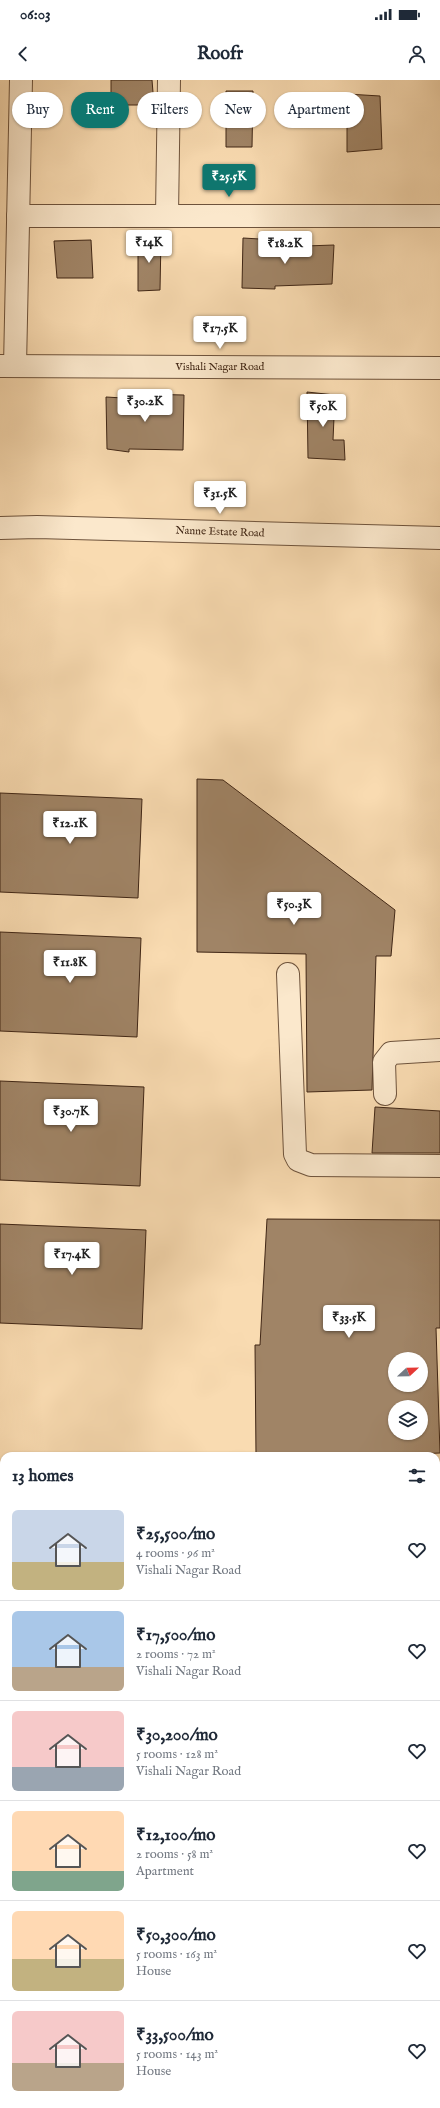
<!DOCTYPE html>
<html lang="en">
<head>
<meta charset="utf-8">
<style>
  body { margin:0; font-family:"IM FELL English",serif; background:#f2f2f3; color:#1f2937; height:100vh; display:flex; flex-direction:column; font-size:15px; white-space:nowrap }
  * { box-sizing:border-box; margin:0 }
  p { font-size:13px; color:#747a83 }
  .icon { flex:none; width:22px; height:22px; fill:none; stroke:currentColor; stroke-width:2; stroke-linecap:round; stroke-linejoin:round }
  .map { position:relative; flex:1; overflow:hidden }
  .details { position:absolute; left:0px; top:1372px; width:440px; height:656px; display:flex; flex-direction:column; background:#fff; border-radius:12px 12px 0 0; box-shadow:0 1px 3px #0004 }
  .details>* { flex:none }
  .guide { position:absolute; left:12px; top:12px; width:416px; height:36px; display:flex; gap:8px }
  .needle { width:26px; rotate:68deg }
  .controls { position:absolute; left:388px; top:1272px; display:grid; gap:8px }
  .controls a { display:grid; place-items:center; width:40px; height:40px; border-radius:50%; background:#fff; box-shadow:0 1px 3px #0004; font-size:20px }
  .price { position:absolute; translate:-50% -34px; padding:0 9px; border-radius:4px; background:#fff; color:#222; font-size:13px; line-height:26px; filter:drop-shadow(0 1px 2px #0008) }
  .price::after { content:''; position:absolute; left:50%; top:24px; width:12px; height:9px; margin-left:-6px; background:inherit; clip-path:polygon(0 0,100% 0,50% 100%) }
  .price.selected { background:#0f766e; color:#fff }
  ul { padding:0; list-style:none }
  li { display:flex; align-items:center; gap:12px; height:100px; padding:0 12px }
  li+li { border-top:1px solid #e0e1e3 }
  li span { display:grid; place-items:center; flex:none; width:112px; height:80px; border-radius:6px; color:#555 }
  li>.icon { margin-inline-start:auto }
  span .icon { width:48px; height:48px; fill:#fffc; stroke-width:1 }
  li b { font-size:17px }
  h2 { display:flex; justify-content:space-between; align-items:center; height:48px; padding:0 12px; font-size:17px }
  .chip { padding:0 14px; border-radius:18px; background:#fff; box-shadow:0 1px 3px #0004; font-size:14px; line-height:36px }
  .chip.selected { background:#0f766e; color:#fff }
  .status { display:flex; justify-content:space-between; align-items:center; height:28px; padding:0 20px; background:#fff; direction:ltr }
  .status svg { height:11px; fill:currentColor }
  header { display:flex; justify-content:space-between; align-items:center; height:52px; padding:0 12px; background:#fff; font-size:18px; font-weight:700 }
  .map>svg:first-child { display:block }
</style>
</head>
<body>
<div class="status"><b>06:03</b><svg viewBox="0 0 49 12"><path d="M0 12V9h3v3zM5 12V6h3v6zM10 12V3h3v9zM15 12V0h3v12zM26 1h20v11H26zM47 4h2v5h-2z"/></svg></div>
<header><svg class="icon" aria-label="back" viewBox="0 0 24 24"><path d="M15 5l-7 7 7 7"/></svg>Roofr<svg class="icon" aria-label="person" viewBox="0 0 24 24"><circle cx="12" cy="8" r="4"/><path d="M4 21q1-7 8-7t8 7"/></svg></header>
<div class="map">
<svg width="440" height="2028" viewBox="0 0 440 2028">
  <rect width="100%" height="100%" fill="#f9dbb1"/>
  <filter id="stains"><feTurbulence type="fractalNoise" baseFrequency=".005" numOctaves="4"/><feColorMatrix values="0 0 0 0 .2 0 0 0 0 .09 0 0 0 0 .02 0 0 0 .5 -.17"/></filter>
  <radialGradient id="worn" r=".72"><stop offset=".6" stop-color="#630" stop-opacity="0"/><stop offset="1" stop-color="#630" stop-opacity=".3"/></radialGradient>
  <polygon fill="#ba9d7c" stroke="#896d53" points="436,2004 440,2004 440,2028 163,2028 175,2024 436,2024"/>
  <g fill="#a08466" stroke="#402615" fill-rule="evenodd">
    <polygon points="111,0 152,0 154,25 111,25"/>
    <polygon points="226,11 253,11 252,67 226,67"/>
    <polygon points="347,14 380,16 382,69 347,72"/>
    <polygon points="138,156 161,159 160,210 138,211"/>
    <polygon points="243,158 276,160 276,167 334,165 332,204 275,206 275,209 242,208"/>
    <polygon points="91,160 93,198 57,198 54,161"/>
    <polygon points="307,312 335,315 333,360 344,360 345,380 308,378"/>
    <polygon points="140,314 184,315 183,370 129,369 129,372 107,369 106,317 140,319"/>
    <polygon points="197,699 223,700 395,830 391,876 376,876 372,1010 307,1012 306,874 197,872"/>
    <polygon points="0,713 142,719 138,818 0,812"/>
    <polygon points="0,852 141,858 137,957 0,951"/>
    <polygon points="0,1001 144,1007 140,1106 0,1100"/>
    <polygon points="375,1027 440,1031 440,1073 372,1073"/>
    <path d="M267 1139 440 1140V1248H436L440 1373 368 1376H256L255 1265H260ZM395 1279H421V1305H395ZM395 1327H421V1353H395Z"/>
    <polygon points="0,1144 146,1150 142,1249 0,1243"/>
  </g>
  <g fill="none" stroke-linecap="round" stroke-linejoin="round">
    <defs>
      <g id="minor">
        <polyline points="167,135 169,0"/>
        <polyline points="18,136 440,136"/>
        <polyline points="0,286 440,288"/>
        <polyline points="15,286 21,0"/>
        <polyline points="0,448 37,447 440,458"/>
        <polyline points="288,894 295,1074 298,1080 311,1085 440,1086"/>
        <polyline points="385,1014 384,982 391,973 440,970"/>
        <polyline points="436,1401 440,1401"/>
        <polyline points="0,1406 4,1406"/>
        <polyline points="436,1418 440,1418"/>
        <polyline points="436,1962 440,1962"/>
        <polyline points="151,2028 158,2024"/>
      </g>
    </defs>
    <use href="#minor" stroke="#6e533c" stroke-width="24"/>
    <use href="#minor" stroke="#fbe8cc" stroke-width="22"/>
  </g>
  <g text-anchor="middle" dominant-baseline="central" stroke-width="3" stroke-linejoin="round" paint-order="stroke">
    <g font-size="11" fill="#402615" stroke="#fbe8cc">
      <text x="220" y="287">Vishali Nagar Road</text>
      <text transform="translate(220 452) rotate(2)">Nanne Estate Road</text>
    </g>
  </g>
  <rect width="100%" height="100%" filter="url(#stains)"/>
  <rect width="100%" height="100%" fill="url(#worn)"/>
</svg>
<div class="controls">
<a><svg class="needle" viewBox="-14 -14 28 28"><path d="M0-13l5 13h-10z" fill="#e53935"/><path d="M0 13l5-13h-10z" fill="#747a83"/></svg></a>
<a><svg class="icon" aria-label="layers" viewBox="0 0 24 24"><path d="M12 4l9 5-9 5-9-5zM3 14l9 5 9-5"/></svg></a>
</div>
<b class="price selected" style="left:229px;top:118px">₹25.5K</b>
<b class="price" style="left:149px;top:184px">₹14K</b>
<b class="price" style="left:285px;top:185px">₹18.2K</b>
<b class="price" style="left:220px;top:270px">₹17.5K</b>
<b class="price" style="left:145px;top:343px">₹30.2K</b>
<b class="price" style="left:323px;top:348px">₹50K</b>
<b class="price" style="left:220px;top:435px">₹31.5K</b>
<b class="price" style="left:70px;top:765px">₹12.1K</b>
<b class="price" style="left:294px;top:846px">₹50.3K</b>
<b class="price" style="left:70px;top:904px">₹11.8K</b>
<b class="price" style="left:71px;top:1053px">₹30.7K</b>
<b class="price" style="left:72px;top:1196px">₹17.4K</b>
<b class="price" style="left:349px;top:1259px">₹33.5K</b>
<div class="guide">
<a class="chip">Buy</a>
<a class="chip selected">Rent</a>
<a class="chip">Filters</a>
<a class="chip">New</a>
<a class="chip">Apartment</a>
</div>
<section class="details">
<h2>13 homes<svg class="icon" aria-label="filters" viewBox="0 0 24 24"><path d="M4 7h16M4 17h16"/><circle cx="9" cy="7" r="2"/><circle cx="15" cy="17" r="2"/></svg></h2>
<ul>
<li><span style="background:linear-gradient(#c9d6e8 65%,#c2b280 0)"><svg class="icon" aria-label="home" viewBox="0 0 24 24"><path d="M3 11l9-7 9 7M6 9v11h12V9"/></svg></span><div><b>₹25,500/mo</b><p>4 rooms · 96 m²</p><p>Vishali Nagar Road</p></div><svg class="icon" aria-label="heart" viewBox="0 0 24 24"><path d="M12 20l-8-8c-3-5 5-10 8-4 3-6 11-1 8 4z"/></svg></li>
<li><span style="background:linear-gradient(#a9c7e8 70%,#b9a48a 0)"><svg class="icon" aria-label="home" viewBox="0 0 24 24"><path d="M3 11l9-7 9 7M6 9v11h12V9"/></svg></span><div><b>₹17,500/mo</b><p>2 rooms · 72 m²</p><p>Vishali Nagar Road</p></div><svg class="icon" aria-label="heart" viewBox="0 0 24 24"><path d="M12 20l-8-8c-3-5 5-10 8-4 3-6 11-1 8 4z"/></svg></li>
<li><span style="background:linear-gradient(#f6c9c9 70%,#9aa5b1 0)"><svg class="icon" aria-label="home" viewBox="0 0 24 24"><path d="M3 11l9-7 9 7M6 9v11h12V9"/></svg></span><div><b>₹30,200/mo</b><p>5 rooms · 128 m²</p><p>Vishali Nagar Road</p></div><svg class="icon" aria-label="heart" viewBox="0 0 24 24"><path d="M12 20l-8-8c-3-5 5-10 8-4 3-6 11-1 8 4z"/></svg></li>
<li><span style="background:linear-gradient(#ffd9b3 75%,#7fa58c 0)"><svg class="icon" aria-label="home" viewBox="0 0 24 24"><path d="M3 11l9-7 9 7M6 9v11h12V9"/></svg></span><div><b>₹12,100/mo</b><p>2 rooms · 58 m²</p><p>Apartment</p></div><svg class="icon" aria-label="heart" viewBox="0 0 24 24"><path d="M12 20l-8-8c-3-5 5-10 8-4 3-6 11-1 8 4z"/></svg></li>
<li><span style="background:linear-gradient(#ffd9b3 60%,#c2b280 0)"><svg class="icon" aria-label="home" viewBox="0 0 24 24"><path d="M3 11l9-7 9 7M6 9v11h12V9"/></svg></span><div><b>₹50,300/mo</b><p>5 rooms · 163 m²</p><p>House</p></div><svg class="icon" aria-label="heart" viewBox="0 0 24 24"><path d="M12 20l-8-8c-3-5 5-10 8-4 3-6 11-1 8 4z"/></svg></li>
<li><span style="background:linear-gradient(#f6c9c9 65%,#b9a48a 0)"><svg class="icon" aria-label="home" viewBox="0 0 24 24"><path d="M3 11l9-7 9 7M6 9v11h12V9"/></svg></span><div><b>₹33,500/mo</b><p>5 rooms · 143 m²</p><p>House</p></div><svg class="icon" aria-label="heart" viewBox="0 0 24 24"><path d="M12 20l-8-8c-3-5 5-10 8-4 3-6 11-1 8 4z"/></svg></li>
</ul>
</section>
</div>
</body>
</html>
